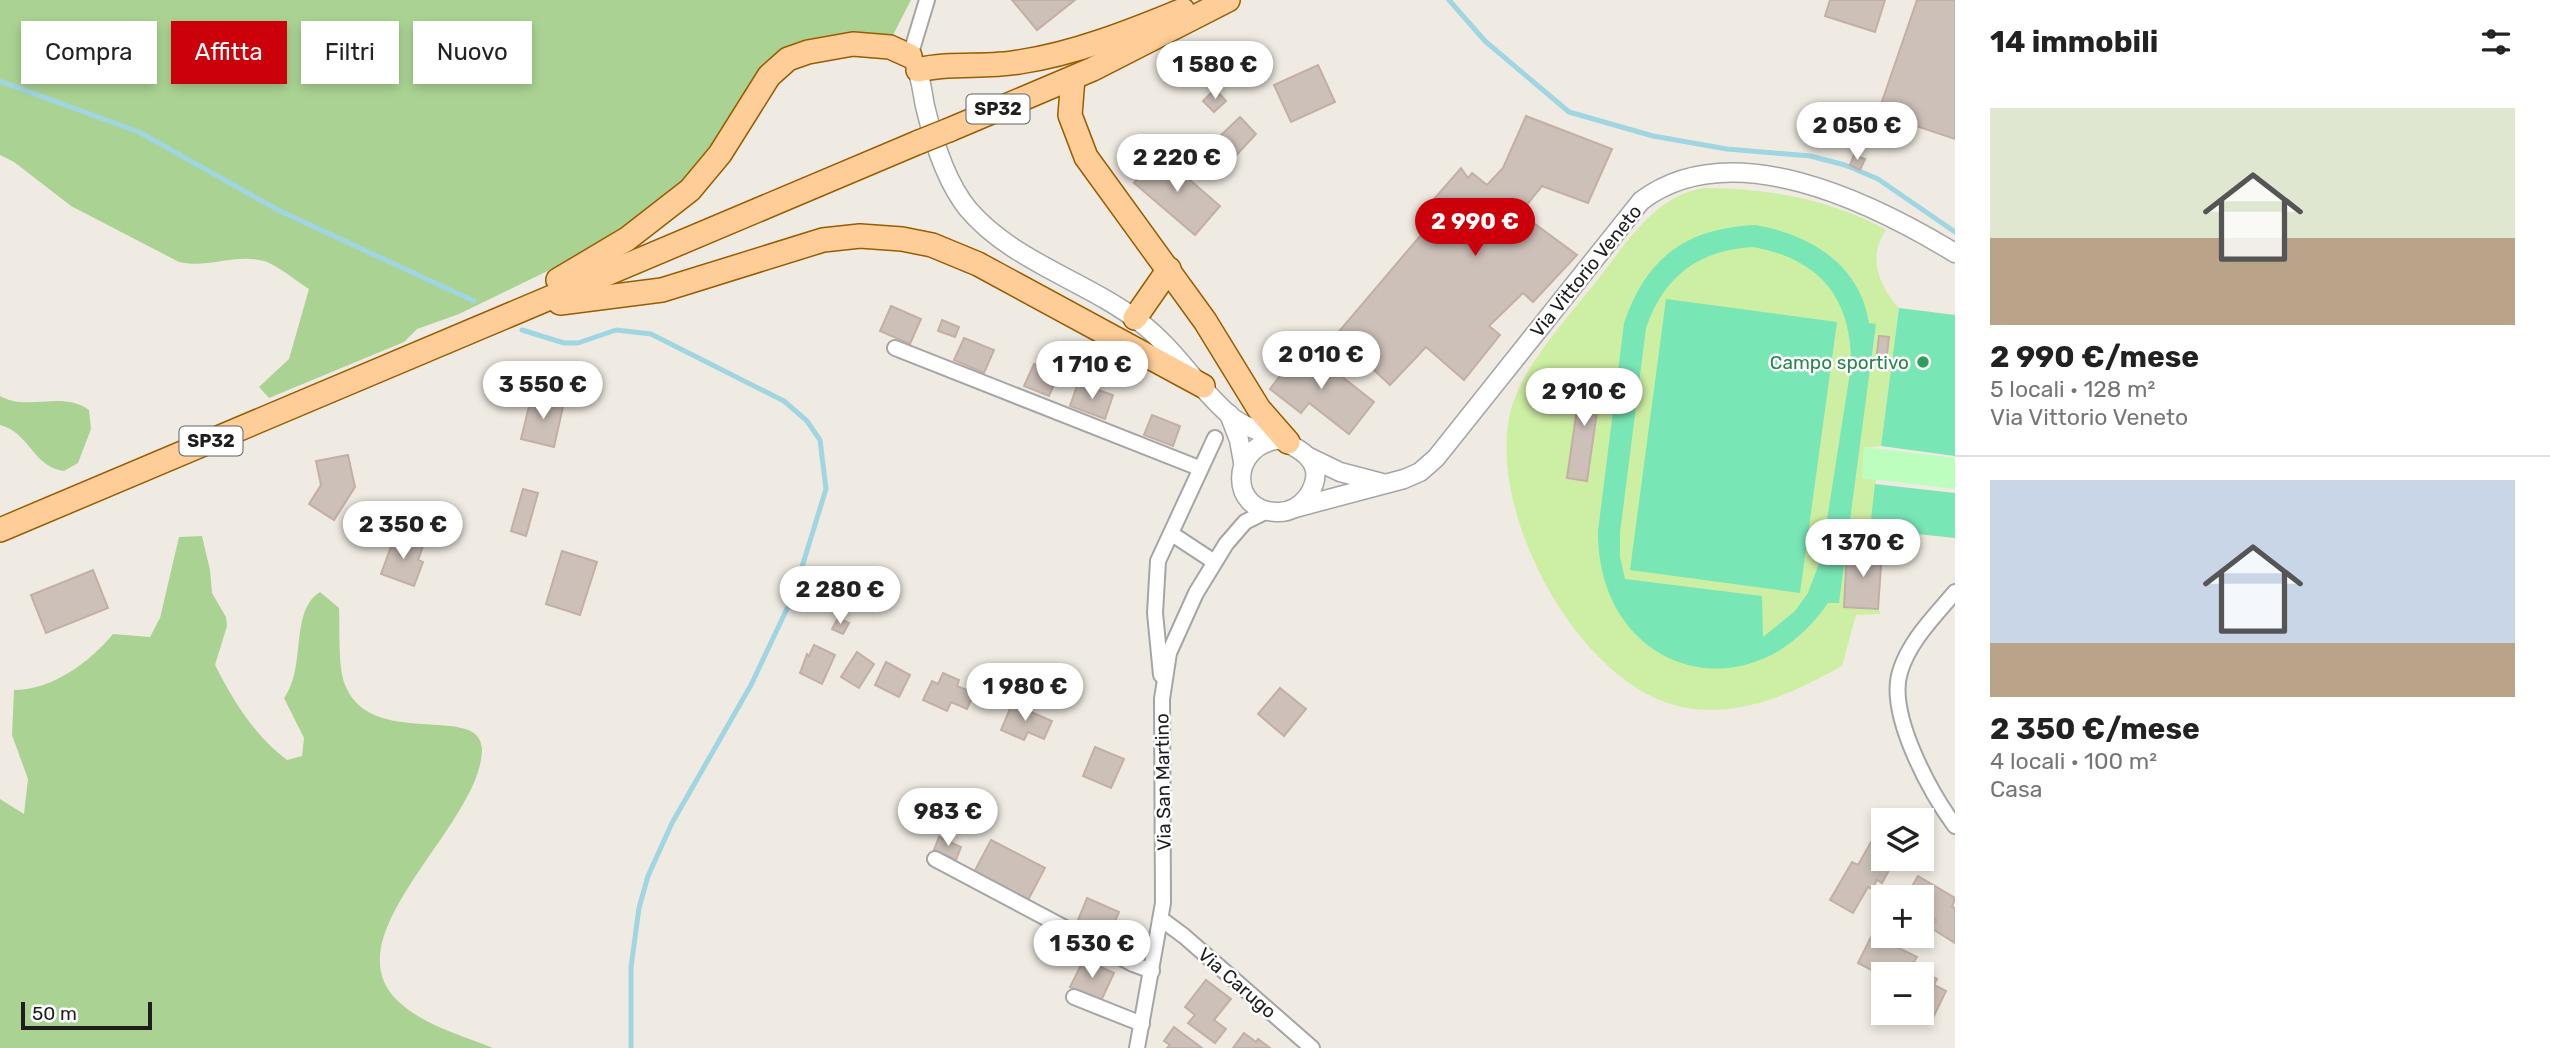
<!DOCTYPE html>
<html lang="it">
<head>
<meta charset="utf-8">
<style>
  body { margin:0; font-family:Rubik,sans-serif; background:#f2f2f2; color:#222; height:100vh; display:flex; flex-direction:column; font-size:26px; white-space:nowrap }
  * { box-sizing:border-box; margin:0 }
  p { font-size:23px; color:#767676 }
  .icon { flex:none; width:38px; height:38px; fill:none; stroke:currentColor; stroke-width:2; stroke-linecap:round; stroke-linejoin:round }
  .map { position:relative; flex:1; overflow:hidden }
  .sheet { display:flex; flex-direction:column; background:#fff; width:595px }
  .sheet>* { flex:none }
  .guide { position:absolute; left:21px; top:21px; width:665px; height:63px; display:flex; gap:14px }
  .fabs { position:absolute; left:1871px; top:808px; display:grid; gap:14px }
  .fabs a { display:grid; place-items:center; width:63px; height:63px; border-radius:0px; background:#fff; box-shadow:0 4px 10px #0003; font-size:35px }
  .scale { position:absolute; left:21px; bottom:18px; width:131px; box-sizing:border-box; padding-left:7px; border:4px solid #1e1e1e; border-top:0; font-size:19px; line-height:24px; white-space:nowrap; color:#1e1e1e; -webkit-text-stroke:5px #fff; paint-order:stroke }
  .price { position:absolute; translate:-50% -60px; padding:0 16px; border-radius:24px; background:#fff; color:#222; font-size:23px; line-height:46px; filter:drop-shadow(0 2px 4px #0008) }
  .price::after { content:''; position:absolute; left:50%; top:42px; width:21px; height:16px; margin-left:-10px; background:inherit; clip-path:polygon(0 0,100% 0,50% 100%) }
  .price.on { background:#cb000b; color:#fff }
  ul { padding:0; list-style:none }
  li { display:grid; align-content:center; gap:14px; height:371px; padding:0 35px }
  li+li { border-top:2px solid #e0e0e0 }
  li span { display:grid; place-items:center; height:217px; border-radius:0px; color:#555 }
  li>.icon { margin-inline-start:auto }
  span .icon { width:126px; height:126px; fill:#fffc; stroke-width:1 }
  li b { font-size:30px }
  h2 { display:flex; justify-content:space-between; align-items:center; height:84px; padding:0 35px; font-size:30px }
  .tag { padding:0 24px; border-radius:0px; background:#fff; box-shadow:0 4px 10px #0003; font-size:24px; line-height:63px }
  .tag.on { background:#cb000b; color:#fff }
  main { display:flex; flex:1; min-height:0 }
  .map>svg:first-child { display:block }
</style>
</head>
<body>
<main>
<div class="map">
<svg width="1955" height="1048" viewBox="0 0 1955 1048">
  <rect width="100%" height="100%" fill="#f0ebe2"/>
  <path fill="#cdefa3" d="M1704 188C1765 188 1832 199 1886 230 1867 257 1879 286 1899 308L1881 446 1864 448 1862 478 1876 480 1869 552 1847 551 1844 606 1878 609 1881 614 1856 615 1842 666C1793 693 1744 717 1687 708 1580 691 1484 510 1511 409 1524 363 1573 312 1602 274 1630 238 1656 196 1704 188Z"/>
  <g fill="#aad393">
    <path d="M0 0H911L893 35 813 40 715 153 666 199 568 261 459 314 417 329 404 342 269 398 259 387 289 359 309 289C296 281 281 268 267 262 238 252 208 269 179 262L71 206 14 162 0 155Z"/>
    <path d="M0 396C28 412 62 390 89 410L91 429 78 463 64 471C33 467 30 433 0 425Z"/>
    <path d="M202 536 210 570 212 593 226 617 227 626 215 665C234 702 254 735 287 760L302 756 304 738 284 698C307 667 289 611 320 592L339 608C340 629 338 663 344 682 368 753 484 700 482 751 479 827 329 936 398 1001 423 1025 461 1035 493 1048H0V799L24 814 28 779 12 735 14 690C52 690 90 662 113 634L150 637 160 618 179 537Z"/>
  </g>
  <polygon fill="#bbfebd" points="1864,447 1955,458 1955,489 1862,478"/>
  <g fill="#79e6b6" fill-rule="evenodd">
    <path d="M1755 225C1809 234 1860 264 1869 323L1876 324 1839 603H1828C1749 719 1597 672 1598 531L1624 323C1647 257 1685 229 1755 225ZM1753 247C1820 259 1852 298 1851 366L1821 558 1808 593 1795 611 1763 637 1762 596 1625 579 1620 557V533L1646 328C1664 276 1699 250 1753 247Z"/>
    <polygon points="1666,299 1837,322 1800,593 1630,570"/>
    <polygon points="1899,308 1955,315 1955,456 1881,446"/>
    <polygon points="1875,484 1955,493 1955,538 1870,529"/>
  </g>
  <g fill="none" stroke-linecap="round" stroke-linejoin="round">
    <g stroke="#9fd6e1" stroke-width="5">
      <polyline points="1449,0 1485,41 1569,112 1653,136 1727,149 1810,156 1845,165 1878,179 1955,232"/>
      <polyline points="0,81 139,132 278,210 474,301"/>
      <polyline points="522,330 564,343 578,343 616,330 651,334 784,401 807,421 820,440 826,489 793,596 751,685 672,823 648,876 639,908 631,967 631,1048"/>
    </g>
  </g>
  <g fill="#ccc0b8" stroke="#c3afa4" stroke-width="2">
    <polygon points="1012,0 1075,0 1037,30"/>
    <polygon points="1830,0 1885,0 1875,32 1825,16"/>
    <polygon points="1917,0 1955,0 1955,139 1878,113"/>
    <polygon points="1318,65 1335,102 1291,122 1274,85"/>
    <polygon points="1215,89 1226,101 1214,112 1203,101"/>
    <polygon points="1526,116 1612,149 1588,203 1542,186 1520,213 1577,255 1533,302 1523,293 1489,326 1500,335 1464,380 1426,347 1390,385 1336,335 1438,215 1428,206 1461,168 1468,178 1472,173 1487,185 1503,168"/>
    <polygon points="1240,117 1256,134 1218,175 1196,152 1210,139 1213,143"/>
    <polygon points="1160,154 1220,206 1195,235 1134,183"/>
    <polygon points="1854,155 1865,159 1860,170 1850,165"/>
    <polygon points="891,306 921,319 910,344 880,331"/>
    <polygon points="942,320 959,327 955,337 938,331"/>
    <polygon points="1879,336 1889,337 1886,363 1876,362"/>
    <polygon points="964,338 994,350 984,373 954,360"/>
    <polygon points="1303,346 1374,402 1349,434 1309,403 1301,413 1270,389"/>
    <polygon points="1034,364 1058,375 1049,396 1024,386"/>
    <polygon points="1582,374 1602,377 1587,481 1567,478"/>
    <polygon points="1078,383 1113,395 1105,419 1070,406"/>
    <polygon points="532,394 564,402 554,447 521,439"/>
    <polygon points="1152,415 1180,426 1173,446 1144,435"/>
    <polygon points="348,455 355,487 334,520 309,504 321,485 316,461"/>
    <polygon points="523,489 538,493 526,536 511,531"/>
    <polygon points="395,536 423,546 418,560 423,562 414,586 381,574"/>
    <polygon points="1847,550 1882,552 1878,609 1844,607"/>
    <polygon points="562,551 597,562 580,615 546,604"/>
    <polygon points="93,570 108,608 46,633 31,595"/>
    <polygon points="838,618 849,623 843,634 832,629"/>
    <polygon points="814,645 835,655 822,684 800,673 807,654 809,656"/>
    <polygon points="857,652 874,664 859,688 841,677"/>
    <polygon points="886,662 910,675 899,697 875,685"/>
    <polygon points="943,673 959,680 957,686 974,693 967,709 951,702 947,711 923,700 932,681 938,684"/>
    <polygon points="1280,688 1306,709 1284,736 1258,714"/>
    <polygon points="1012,704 1052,721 1044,739 1028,732 1024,740 1001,730"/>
    <polygon points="1095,747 1124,759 1111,788 1083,776"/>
    <polygon points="1879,828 1883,830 1883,859 1895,859 1882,883 1877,880 1872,889 1868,887 1853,913 1830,900 1852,862 1858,865"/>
    <polygon points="939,837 961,847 956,860 934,850"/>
    <polygon points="991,840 1045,868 1027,902 973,874"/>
    <polygon points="1918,876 1955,898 1952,907 1955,908 1955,943 1931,928 1936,920 1922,911 1922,898 1905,898"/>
    <polygon points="1087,898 1119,912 1107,939 1076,925"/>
    <polygon points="1872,935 1917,957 1914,962 1920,966 1918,970 1937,979 1934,985 1946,991 1931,1022 1913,1013 1922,1013 1922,975 1883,976 1858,963"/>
    <polygon points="1084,959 1114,973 1101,1001 1070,987"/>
    <polygon points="1206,980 1231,999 1214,1020 1226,1029 1215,1043 1188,1023 1195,1015 1185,1007"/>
    <polygon points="1174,1027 1202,1048 1167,1048 1170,1045 1164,1041"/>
    <polygon points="1244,1033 1256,1042 1258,1039 1270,1048 1233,1048"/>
  </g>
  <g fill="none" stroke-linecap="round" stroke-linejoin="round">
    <defs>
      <g id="minor">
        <polyline points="910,56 927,0"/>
        <polyline points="895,348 1199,468"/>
        <polyline points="1172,534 1213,561"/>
        <path d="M1955 592C1935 616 1909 641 1900 672 1887 714 1930 792 1955 826"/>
        <polyline points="1161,675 1155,613 1158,561 1215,438"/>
        <polyline points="935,859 1133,964 1152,971"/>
        <polyline points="1161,919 1184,936 1312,1048"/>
        <polyline points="1074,997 1142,1024"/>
        <polyline points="1137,1048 1163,903 1162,699 1169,653 1196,593 1226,544 1245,522 1267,511"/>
      </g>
      <g id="tertiary">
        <path d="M913 60C921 75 922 91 925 106 933 140 946 182 968 209 1013 262 1087 281 1141 323 1176 350 1199 390 1233 418 1259 439 1340 445 1308 496 1301 506 1289 513 1276 512 1230 511 1229 448 1276 440"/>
        <polyline points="1229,414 1239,440 1243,462"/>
        <polyline points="1309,457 1340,472 1382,483"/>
        <path d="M1295 508 1404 479 1420 472 1436 458 1641 201C1731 133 1871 202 1955 253"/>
      </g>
      <g id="primary">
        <path d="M918 70C951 62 985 68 1019 62 1074 54 1132 31 1183 10"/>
        <polyline points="1073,78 1070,115 1086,157 1205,321 1259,409 1288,442"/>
        <polyline points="949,130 1093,69 1228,0"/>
        <polyline points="558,280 627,239 690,190 720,154 769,76 788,59 808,52 853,44 890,47 910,56"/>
        <polyline points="560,303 662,290 823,240 860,236 902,239 932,245 978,264 1203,386"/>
        <polyline points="1135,318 1169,269"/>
        <polyline points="0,530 919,142"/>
      </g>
    </defs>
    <use href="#minor" stroke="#a5a5a5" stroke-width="18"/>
    <use href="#tertiary" stroke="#a5a5a5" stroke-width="21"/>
    <use href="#primary" stroke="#975d00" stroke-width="26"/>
    <use href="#minor" stroke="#fff" stroke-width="14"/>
    <use href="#tertiary" stroke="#fff" stroke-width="18"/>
    <use href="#primary" stroke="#ffcd98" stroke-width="23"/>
    <defs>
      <polyline id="primary-bridge" points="919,142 949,130"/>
    </defs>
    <use href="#primary-bridge" stroke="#975d00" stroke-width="26" stroke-linecap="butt"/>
    <use href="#primary-bridge" stroke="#ffcd98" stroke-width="23"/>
  </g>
  <circle fill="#2e9e5b" stroke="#fff" stroke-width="2.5" cx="1923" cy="362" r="7"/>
  <g text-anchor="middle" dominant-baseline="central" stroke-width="5" stroke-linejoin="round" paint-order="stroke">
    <g fill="#fff" stroke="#626262" stroke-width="2">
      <rect x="966.5" y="94.5" width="63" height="29" rx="5"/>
      <rect x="179.5" y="426.5" width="63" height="29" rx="5"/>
    </g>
    <g font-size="18" font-weight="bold" fill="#1e1e1e">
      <text x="998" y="109">SP32</text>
      <text x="211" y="441">SP32</text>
    </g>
    <g font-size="19" fill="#1e1e1e" stroke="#fff">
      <text transform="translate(1586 271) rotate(-51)">Via Vittorio Veneto</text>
      <text transform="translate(1163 782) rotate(-91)">Via San Martino</text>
      <text transform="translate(1237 983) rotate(41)">Via Carugo</text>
    </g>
    <g font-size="19" fill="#27864d" stroke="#fff" text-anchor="end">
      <text x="1909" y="362">Campo sportivo</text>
    </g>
  </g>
</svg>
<div class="fabs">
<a><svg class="icon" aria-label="layers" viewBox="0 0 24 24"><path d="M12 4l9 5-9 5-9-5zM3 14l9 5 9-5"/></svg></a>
<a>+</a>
<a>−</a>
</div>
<div class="scale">50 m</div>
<b class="price" style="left:1215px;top:101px">1 580 €</b>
<b class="price" style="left:1857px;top:162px">2 050 €</b>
<b class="price" style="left:1177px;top:194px">2 220 €</b>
<b class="price on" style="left:1475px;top:258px">2 990 €</b>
<b class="price" style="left:1321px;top:391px">2 010 €</b>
<b class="price" style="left:1092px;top:401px">1 710 €</b>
<b class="price" style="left:543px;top:421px">3 550 €</b>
<b class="price" style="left:1584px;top:428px">2 910 €</b>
<b class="price" style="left:403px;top:561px">2 350 €</b>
<b class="price" style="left:1863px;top:579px">1 370 €</b>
<b class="price" style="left:840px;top:626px">2 280 €</b>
<b class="price" style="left:1025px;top:723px">1 980 €</b>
<b class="price" style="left:948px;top:848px">983 €</b>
<b class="price" style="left:1092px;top:980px">1 530 €</b>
<div class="guide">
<a class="tag">Compra</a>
<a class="tag on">Affitta</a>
<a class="tag">Filtri</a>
<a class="tag">Nuovo</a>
</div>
</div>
<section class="sheet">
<h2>14 immobili<svg class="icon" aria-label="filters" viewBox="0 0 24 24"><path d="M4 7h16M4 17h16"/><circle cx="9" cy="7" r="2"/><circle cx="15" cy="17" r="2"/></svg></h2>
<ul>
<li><span style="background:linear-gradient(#dfe7d0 60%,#b9a48a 0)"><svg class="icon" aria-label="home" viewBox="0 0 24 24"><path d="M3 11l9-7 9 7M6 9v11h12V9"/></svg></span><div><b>2 990 €/mese</b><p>5 locali · 128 m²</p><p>Via Vittorio Veneto</p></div></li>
<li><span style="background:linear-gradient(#c9d6e8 75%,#b9a48a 0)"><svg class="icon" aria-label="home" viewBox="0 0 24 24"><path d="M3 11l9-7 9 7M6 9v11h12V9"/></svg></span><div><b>2 350 €/mese</b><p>4 locali · 100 m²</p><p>Casa</p></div></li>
</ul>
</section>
</main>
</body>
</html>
